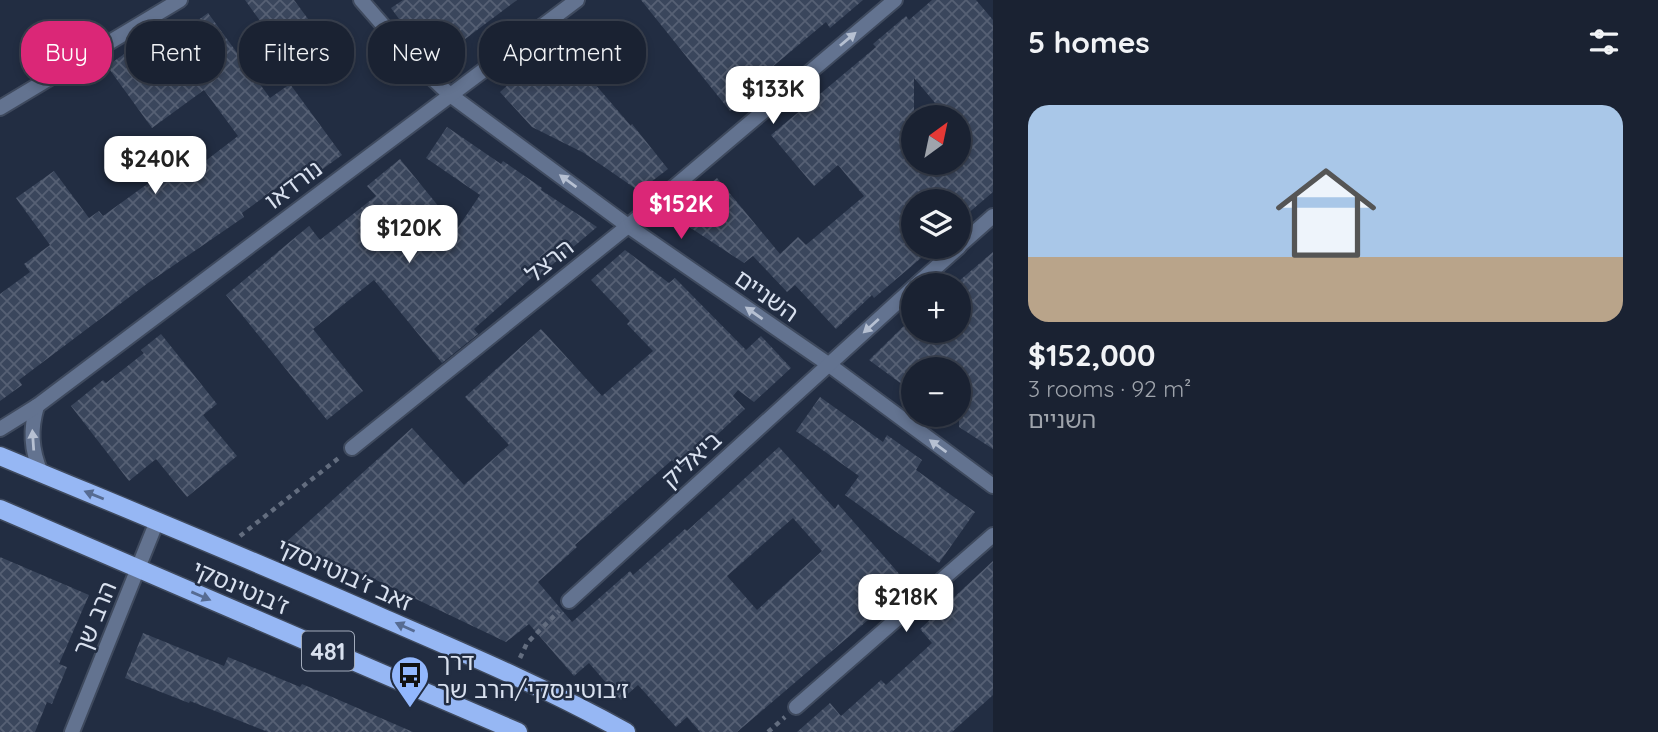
<!DOCTYPE html>
<html lang="en">
<head>
<meta charset="utf-8">
<style>
  body { margin:0; font-family:Quicksand,"Noto Sans Hebrew",sans-serif; background:#272f3e; color:#f1f3f6; height:100vh; display:flex; flex-direction:column; font-size:26px; white-space:nowrap }
  * { box-sizing:border-box; margin:0 }
  p { font-size:23px; color:#9fa4ac }
  .icon { flex:none; width:38px; height:38px; fill:none; stroke:currentColor; stroke-width:2; stroke-linecap:round; stroke-linejoin:round }
  .map { position:relative; flex:1; overflow:hidden }
  .side { display:flex; flex-direction:column; background:#1a2232; width:665px }
  .side>* { flex:none }
  .guide { position:absolute; left:21px; top:21px; width:665px; height:63px; display:flex; gap:14px }
  .needle { width:46px; rotate:33deg }
  .tools { position:absolute; left:901px; top:105px; display:grid; gap:14px }
  .tools a { display:grid; place-items:center; width:70px; height:70px; border-radius:50%; background:#1a2232; box-shadow:0 4px 10px #0003,0 0 0 2px #383f4d; font-size:35px }
  .price { position:absolute; translate:-50% -60px; padding:0 16px; border-radius:14px; background:#fff; color:#222; font-size:23px; line-height:46px; filter:drop-shadow(0 2px 4px #0008) }
  .price::after { content:''; position:absolute; left:50%; top:42px; width:21px; height:16px; margin-left:-10px; background:inherit; clip-path:polygon(0 0,100% 0,50% 100%) }
  .price.active { background:#db2777; color:#fff }
  ul { padding:0; list-style:none }
  li { display:grid; align-content:center; gap:14px; height:371px; padding:0 35px }
  li+li { border-top:2px solid #383f4d }
  li span { display:grid; place-items:center; height:217px; border-radius:21px; color:#555 }
  li>.icon { margin-inline-start:auto }
  span .icon { width:126px; height:126px; fill:#fffc; stroke-width:1 }
  li b { font-size:30px }
  h2 { display:flex; justify-content:space-between; align-items:center; height:84px; padding:0 35px; font-size:30px }
  .chip { padding:0 24px; border-radius:28px; background:#1a2232; box-shadow:0 4px 10px #0003,0 0 0 2px #383f4d; font-size:24px; line-height:63px }
  .chip.active { background:#db2777; color:#fff }
  main { display:flex; flex:1; min-height:0 }
  .map>svg:first-child { display:block }
</style>
</head>
<body>
<main>
<div class="map">
<svg width="993" height="732" viewBox="0 0 993 732">
  <defs>
    <pattern id="building-cross-hatch" width="8" height="8" patternUnits="userSpaceOnUse" patternTransform="scale(1.75)"><rect width="8" height="8" fill="#3a465c"/><path d="M0 0l8 8M0 8l8-8" fill="none" stroke="#566074"/></pattern>
  </defs>
  <rect width="100%" height="100%" fill="#222d42"/>
  <g fill="url(#building-cross-hatch)" fill-rule="evenodd">
    <polygon points="245,0 294,0 331,50 298,73"/>
    <polygon points="403,0 517,0 432,64 391,8"/>
    <polygon points="641,0 863,0 830,28 826,22 765,73 769,78 730,111"/>
    <path d="M932 0H976L993 20V192L959 221V201H914V247H934L874 298 872 295 836 329 795 285 787 292 753 256 744 263 671 215 717 178 780 254 798 237 806 245 864 196 838 165 814 186 771 135 876 47 873 44 906 16 909 20ZM914 78 947 117H959V163H914Z"/>
    <polygon points="208,13 270,98 290,84 342,155 306,181 299,172 242,213 244,217 148,283 19,380 22,385 0,401 0,294 30,272 24,264 50,245 16,198 54,171 89,218 99,211 103,216 150,182 153,185 197,153 204,162 238,136 204,90 152,128 107,66 143,41 152,53"/>
    <polygon points="567,32 592,60 582,69 631,126 632,124 668,169 639,191 584,153 532,127 500,92"/>
    <polygon points="447,127 501,164 503,161 542,188 541,190 597,227 540,275 537,273 474,329 478,334 442,363 374,280 313,329 363,391 327,420 226,295 309,226 320,240 376,196 367,186 400,159 457,229 480,195 426,158"/>
    <path d="M625 250 669 283 675 278 746 350 761 336 791 368 754 402 738 390 733 396 745 409 680 469 672 460 575 545 577 547 538 582 572 622 630 571 633 575 685 529 687 531 779 447 835 509 838 504 909 585 737 732H700L687 717 676 727 638 685 621 700 589 663 574 676 529 624 506 642 374 579 285 543 412 428 464 485 509 445 465 397 541 329 602 396 653 351 627 324 630 321 591 280ZM793 518 822 551 757 610 727 576Z"/>
    <polygon points="993,252 993,449 959,427 959,369 914,369 914,393 869,360 914,316 914,331 959,331 959,281"/>
    <polygon points="161,334 217,404 203,415 237,456 187,497 156,459 129,481 71,406 103,380 106,383 144,353 141,350"/>
    <polygon points="820,397 883,442 887,435 922,460 916,470 975,512 939,563 845,495 859,476 796,431"/>
    <polygon points="0,557 89,595 59,664 67,667 52,704 47,702 35,732 0,732"/>
    <polygon points="993,561 993,695 952,732 797,732 830,703 841,716 881,680 886,685 932,643 920,629"/>
    <polygon points="143,633 224,666 228,657 300,687 302,684 413,732 268,732 190,701 189,703 125,678"/>
  </g>
  <g fill="none" stroke-linecap="round" stroke-linejoin="round">
    <defs>
      <g id="street">
        <polyline points="361,0 416,63 449,94 628,226 828,364 993,486"/>
        <polyline points="0,108 180,0"/>
        <polyline points="959,246 993,216"/>
        <polyline points="916,285 959,247"/>
        <path d="M37 406C30 430 31 449 41 473"/>
        <polyline points="0,429 37,406 577,0"/>
        <polyline points="352,448 628,226 895,0"/>
        <polyline points="569,601 914,287"/>
        <polyline points="796,707 993,535"/>
        <polyline points="72,732 157,521"/>
      </g>
      <g id="primary">
        <path d="M0 456C127 509 255 561 381 617 464 653 547 688 626 732"/>
        <polyline points="0,509 518,732"/>
      </g>
    </defs>
    <use href="#street" stroke="#3f4a5e" stroke-width="18"/>
    <use href="#primary" stroke="#3f4a5e" stroke-width="21"/>
    <g stroke="#636d7f" stroke-width="4.5" stroke-dasharray="5 5" stroke-linecap="butt">
      <polyline points="240,536 340,457"/>
      <polyline points="520,658 527,643 559,611"/>
      <polyline points="768,732 785,717"/>
    </g>
    <use href="#street" stroke="#637390" stroke-width="14"/>
    <use href="#primary" stroke="#96b7f4" stroke-width="18"/>
  </g>
  <defs><path id="oneway-solid" d="M-6-.8H1V-3.2L6.5 0L1 3.2V.8H-6Z" transform="scale(1.75)"/></defs>
  <g fill="#b6c0d2">
    <use href="#oneway-solid" transform="translate(848 39) rotate(-40)"/>
    <use href="#oneway-solid" transform="translate(568 181) rotate(-144)"/>
    <use href="#oneway-solid" transform="translate(754 313) rotate(-145)"/>
    <use href="#oneway-solid" transform="translate(871 326) rotate(138)"/>
    <use href="#oneway-solid" transform="translate(33 440) rotate(-94)"/>
    <use href="#oneway-solid" transform="translate(938 446) rotate(-144)"/>
  </g>
  <g fill="#566b92">
    <use href="#oneway-solid" transform="translate(94 495) rotate(-158)"/>
    <use href="#oneway-solid" transform="translate(201 596) rotate(23)"/>
    <use href="#oneway-solid" transform="translate(405 627) rotate(-156)"/>
  </g>
  <defs>
    <symbol id="bus-pin" viewBox="-11 -11 22 30"><path d="M0 17L-7.5 6A9.5 9.5 0 1 1 7.5 6Z" fill="#92b7fd" stroke="#222d42"/><path d="M-5-6H5V4H4V6H2V4H-2V6H-4V4H-5ZM-3.5-4V0h7V-4ZM-3.5 1.2v1.5H-2V1.2ZM2 1.2v1.5H3.5V1.2Z" fill="#111"/></symbol>
  </defs>
  <g fill-rule="evenodd">
    <use href="#bus-pin" x="388" y="653" width="44" height="60"/>
  </g>
  <g text-anchor="middle" dominant-baseline="central" stroke-width="5" stroke-linejoin="round" paint-order="stroke">
    <rect fill="#222d42" stroke="#a2abbb" stroke-width="2" x="302" y="631.5" width="52" height="39" rx="5"/>
    <g font-size="23" font-weight="bold" fill="#d9e1ef">
      <text x="328" y="651">481</text>
    </g>
    <g font-size="24" fill="#d9e1ef" stroke="#222d42">
      <text transform="translate(293 184) rotate(-37)">נורדאו</text>
      <text transform="translate(549 260) rotate(-39)">הרצל</text>
      <text transform="translate(767 295) rotate(35)">השניים</text>
      <text transform="translate(691 459) rotate(-42)">ביאליק</text>
      <text transform="translate(345 574) rotate(24)">זאב ז'בוטינסקי</text>
      <text transform="translate(241 587) rotate(23)">ז'בוטינסקי</text>
      <text transform="translate(94 618) rotate(-68)">הרב שך</text>
    </g>
    <g font-size="24" fill="#d9e1ef" stroke="#222d42" text-anchor="start">
      <text x="437" y="661">דרך<tspan x="437" dy="28">ז׳בוטינסקי/הרב שך</tspan></text>
    </g>
  </g>
</svg>
<div class="tools">
<a><svg class="needle" viewBox="-14 -14 28 28"><path d="M0-13l5 13h-10z" fill="#e53935"/><path d="M0 13l5-13h-10z" fill="#9fa4ac"/></svg></a>
<a><svg class="icon" aria-label="layers" viewBox="0 0 24 24"><path d="M12 4l9 5-9 5-9-5zM3 14l9 5 9-5"/></svg></a>
<a>+</a>
<a>−</a>
</div>
<b class="price" style="left:773px;top:126px">$133K</b>
<b class="price" style="left:155px;top:196px">$240K</b>
<b class="price active" style="left:681px;top:241px">$152K</b>
<b class="price" style="left:409px;top:265px">$120K</b>
<b class="price" style="left:906px;top:634px">$218K</b>
<div class="guide">
<a class="chip active">Buy</a>
<a class="chip">Rent</a>
<a class="chip">Filters</a>
<a class="chip">New</a>
<a class="chip">Apartment</a>
</div>
</div>
<section class="side">
<h2>5 homes<svg class="icon" aria-label="filters" viewBox="0 0 24 24"><path d="M4 7h16M4 17h16"/><circle cx="9" cy="7" r="2"/><circle cx="15" cy="17" r="2"/></svg></h2>
<ul>
<li><span style="background:linear-gradient(#a9c7e8 70%,#b9a48a 0)"><svg class="icon" aria-label="home" viewBox="0 0 24 24"><path d="M3 11l9-7 9 7M6 9v11h12V9"/></svg></span><div><b>$152,000</b><p>3 rooms · 92 m²</p><p>השניים</p></div></li>
</ul>
</section>
</main>
</body>
</html>
